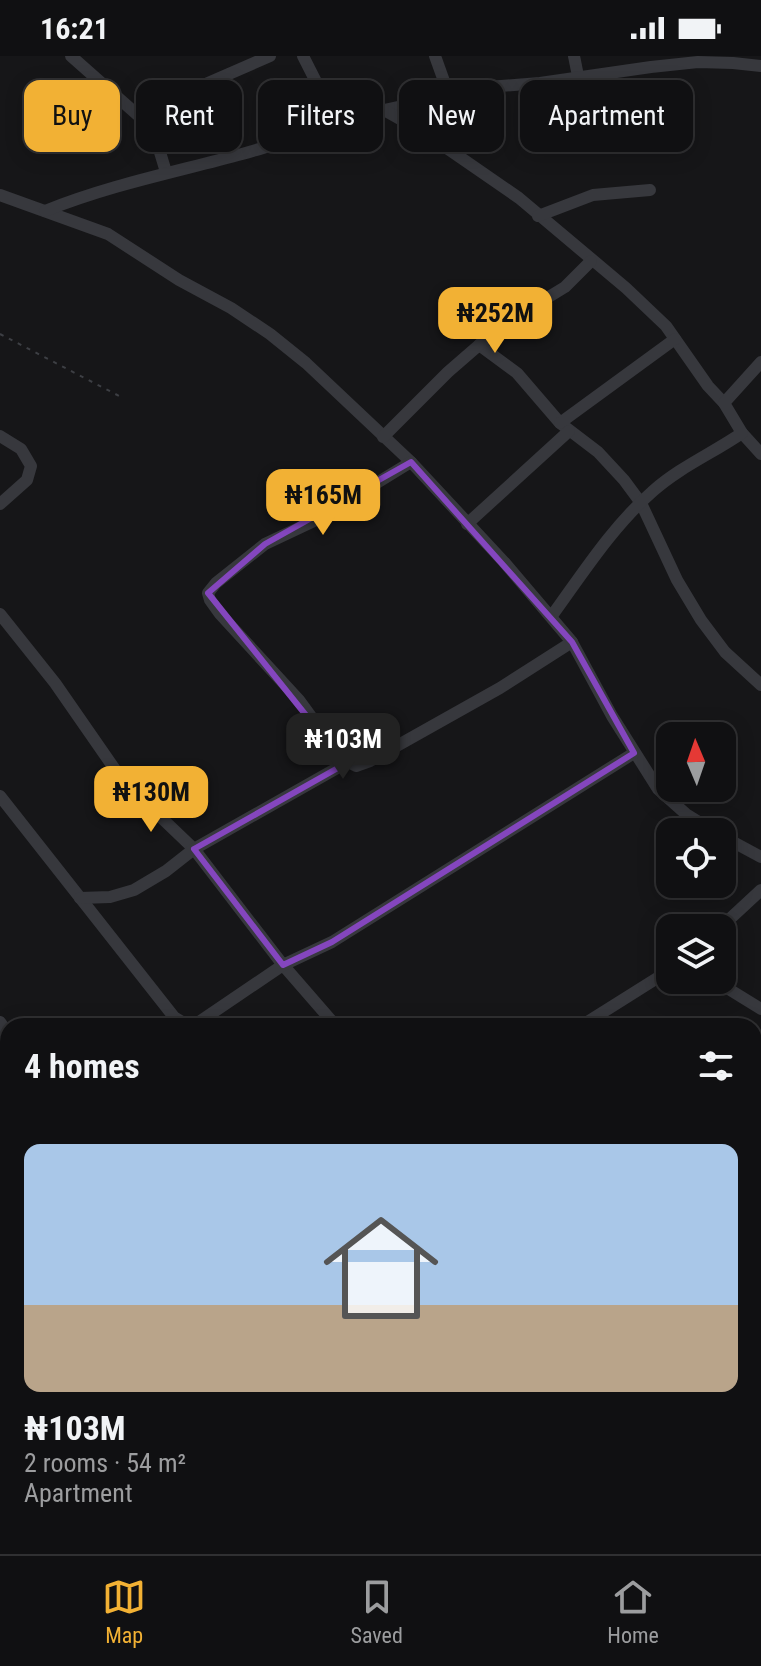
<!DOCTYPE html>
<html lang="en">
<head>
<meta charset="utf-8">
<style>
  body { margin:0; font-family:"Roboto Condensed",sans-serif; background:#1e1e20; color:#f1f3f6; height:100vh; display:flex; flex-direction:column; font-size:30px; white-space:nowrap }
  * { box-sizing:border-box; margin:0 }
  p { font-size:26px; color:#9c9d9f }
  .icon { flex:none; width:44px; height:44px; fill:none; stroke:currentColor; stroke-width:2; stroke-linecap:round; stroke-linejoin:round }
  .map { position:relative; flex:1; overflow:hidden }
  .sheet { position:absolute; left:0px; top:962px; width:762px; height:536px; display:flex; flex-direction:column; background:#101012; border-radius:24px 24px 0 0; box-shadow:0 4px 20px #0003,0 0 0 2px #303032 }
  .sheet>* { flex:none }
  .hud { position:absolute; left:24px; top:24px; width:714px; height:72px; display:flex; gap:16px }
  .needle { width:52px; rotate:358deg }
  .buttons { position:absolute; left:656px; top:666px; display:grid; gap:16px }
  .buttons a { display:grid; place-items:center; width:80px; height:80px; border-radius:16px; background:#101012; box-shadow:0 4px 20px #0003,0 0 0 2px #303032; font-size:40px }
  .price { position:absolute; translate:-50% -68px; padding:0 18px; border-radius:16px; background:#f2b134; color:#111; font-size:26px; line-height:52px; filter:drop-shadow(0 2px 4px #0008) }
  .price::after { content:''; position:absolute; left:50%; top:48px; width:24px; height:18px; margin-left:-12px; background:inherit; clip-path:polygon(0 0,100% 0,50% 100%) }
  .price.on { background:#222; color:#fff }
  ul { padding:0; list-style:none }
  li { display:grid; align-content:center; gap:16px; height:424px; padding:0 24px }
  li span { display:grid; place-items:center; height:248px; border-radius:16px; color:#555 }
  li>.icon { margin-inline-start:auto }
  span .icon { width:144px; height:144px; fill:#fffc; stroke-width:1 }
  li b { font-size:34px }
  h2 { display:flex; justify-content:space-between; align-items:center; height:96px; padding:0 24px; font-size:34px }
  .tag { padding:0 28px; border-radius:16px; background:#101012; box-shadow:0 4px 20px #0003,0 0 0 2px #303032; font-size:28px; line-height:72px }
  .tag.on { background:#f2b134; color:#111 }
  .status { display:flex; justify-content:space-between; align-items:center; height:56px; padding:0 40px; background:#101012; direction:ltr }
  .status svg { height:22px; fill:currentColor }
  .tab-bar { display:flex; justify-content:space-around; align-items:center; height:112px; border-top:2px solid #303032; background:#101012; font-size:22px; color:#9c9d9f }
  .tab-bar a { display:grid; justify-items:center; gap:4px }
  .tab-bar .on { color:#f2b134 }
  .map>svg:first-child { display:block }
</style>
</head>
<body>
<div class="status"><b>16:21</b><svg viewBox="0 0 49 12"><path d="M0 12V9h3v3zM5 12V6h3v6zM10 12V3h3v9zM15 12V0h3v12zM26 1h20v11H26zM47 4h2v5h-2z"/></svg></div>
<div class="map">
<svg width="761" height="1498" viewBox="0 0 761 1498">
  <rect width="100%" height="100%" fill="#161618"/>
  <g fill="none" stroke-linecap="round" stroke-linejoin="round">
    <polyline stroke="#3d3f44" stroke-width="2" stroke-dasharray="4 6" stroke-linecap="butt" points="0,278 123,342"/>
    <g stroke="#37383d" stroke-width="12">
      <polyline points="71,0 141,62 156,83 166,116"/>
      <polyline points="303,0 337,67"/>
      <polyline points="435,0 449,39"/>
      <polyline points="574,0 578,20"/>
      <polyline points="384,54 489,31 540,27 651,11 698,6 733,7 761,10"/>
      <polyline points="141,62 169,44 270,0"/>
      <polyline points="0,139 108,178 179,224 231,252 270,278 306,307 411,406 504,506 572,586 612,660 658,733 686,758 715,776"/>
      <path d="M45 155C109 129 176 116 242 98 290 85 336 67 384 54L425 77 519 142 626 232 666 270 708 330 724 347"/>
      <polyline points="538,160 593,139 650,134"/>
      <polyline points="479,289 517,317 560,367 598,396 624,424 641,447 677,524 701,564 725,596 761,629"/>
      <polyline points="560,367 675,283"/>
      <polyline points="742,377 761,398"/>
      <polyline points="0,380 21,393 31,410 27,424 0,448"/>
      <polyline points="383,381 448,316 501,270 565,231 591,205"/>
      <polyline points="411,406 318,463 265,488 216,527 208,537 210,544 220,558 299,644 342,703 356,710 370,705 500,632 572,586"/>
      <polyline points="467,468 569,375"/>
      <polyline points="0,558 55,627 123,725 194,793 283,909 336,970"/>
      <path d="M551 561C583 517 612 471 653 435 680 411 713 397 742 377L724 347 761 306"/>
      <polyline points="0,740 174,961 187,969 199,966 283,909 332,886 634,697"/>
      <polyline points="722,780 761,801"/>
      <polyline points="80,842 110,841 134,834 166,815 194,793 346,707"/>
      <polyline points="720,872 761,834"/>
      <polyline points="714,924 761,953"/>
      <polyline points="0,966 8,977"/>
      <polyline points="581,970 670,914"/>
      <polyline points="754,1263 761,1258"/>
      <polyline points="754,1365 759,1372"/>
      <polyline points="0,1405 8,1402"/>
      <polyline points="108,1490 114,1498"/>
    </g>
  </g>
  <path fill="none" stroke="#8446be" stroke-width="6" stroke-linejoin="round" d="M411 406 572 586 634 697 332 886 283 909 194 793 345 708 208 537 265 488Z"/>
</svg>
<div class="buttons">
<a><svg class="needle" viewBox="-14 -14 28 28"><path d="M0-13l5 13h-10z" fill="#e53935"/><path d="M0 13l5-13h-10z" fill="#9c9d9f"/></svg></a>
<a><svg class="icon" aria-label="locate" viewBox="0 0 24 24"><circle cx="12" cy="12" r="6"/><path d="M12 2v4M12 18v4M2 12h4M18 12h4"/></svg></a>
<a><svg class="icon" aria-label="layers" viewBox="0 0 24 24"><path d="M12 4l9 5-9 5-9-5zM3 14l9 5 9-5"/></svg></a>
</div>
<b class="price" style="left:495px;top:299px">₦252M</b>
<b class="price" style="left:323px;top:481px">₦165M</b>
<b class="price on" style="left:343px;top:725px">₦103M</b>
<b class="price" style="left:151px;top:778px">₦130M</b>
<div class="hud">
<a class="tag on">Buy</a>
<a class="tag">Rent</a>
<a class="tag">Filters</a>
<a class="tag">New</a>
<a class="tag">Apartment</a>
</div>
<section class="sheet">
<h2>4 homes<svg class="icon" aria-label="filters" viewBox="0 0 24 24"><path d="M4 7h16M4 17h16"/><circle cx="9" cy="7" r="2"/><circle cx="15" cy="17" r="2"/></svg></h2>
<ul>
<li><span style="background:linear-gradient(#a9c7e8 65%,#b9a48a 0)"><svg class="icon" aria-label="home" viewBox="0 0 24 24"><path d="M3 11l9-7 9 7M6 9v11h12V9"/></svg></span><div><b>₦103M</b><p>2 rooms · 54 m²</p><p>Apartment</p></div></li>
</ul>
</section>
</div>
<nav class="tab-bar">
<a class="on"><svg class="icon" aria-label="map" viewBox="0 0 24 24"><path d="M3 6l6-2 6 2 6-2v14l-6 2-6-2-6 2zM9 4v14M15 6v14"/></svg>Map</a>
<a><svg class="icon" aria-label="saved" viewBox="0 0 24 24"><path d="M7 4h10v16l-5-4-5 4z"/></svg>Saved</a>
<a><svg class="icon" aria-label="home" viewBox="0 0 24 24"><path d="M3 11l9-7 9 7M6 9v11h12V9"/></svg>Home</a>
</nav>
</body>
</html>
